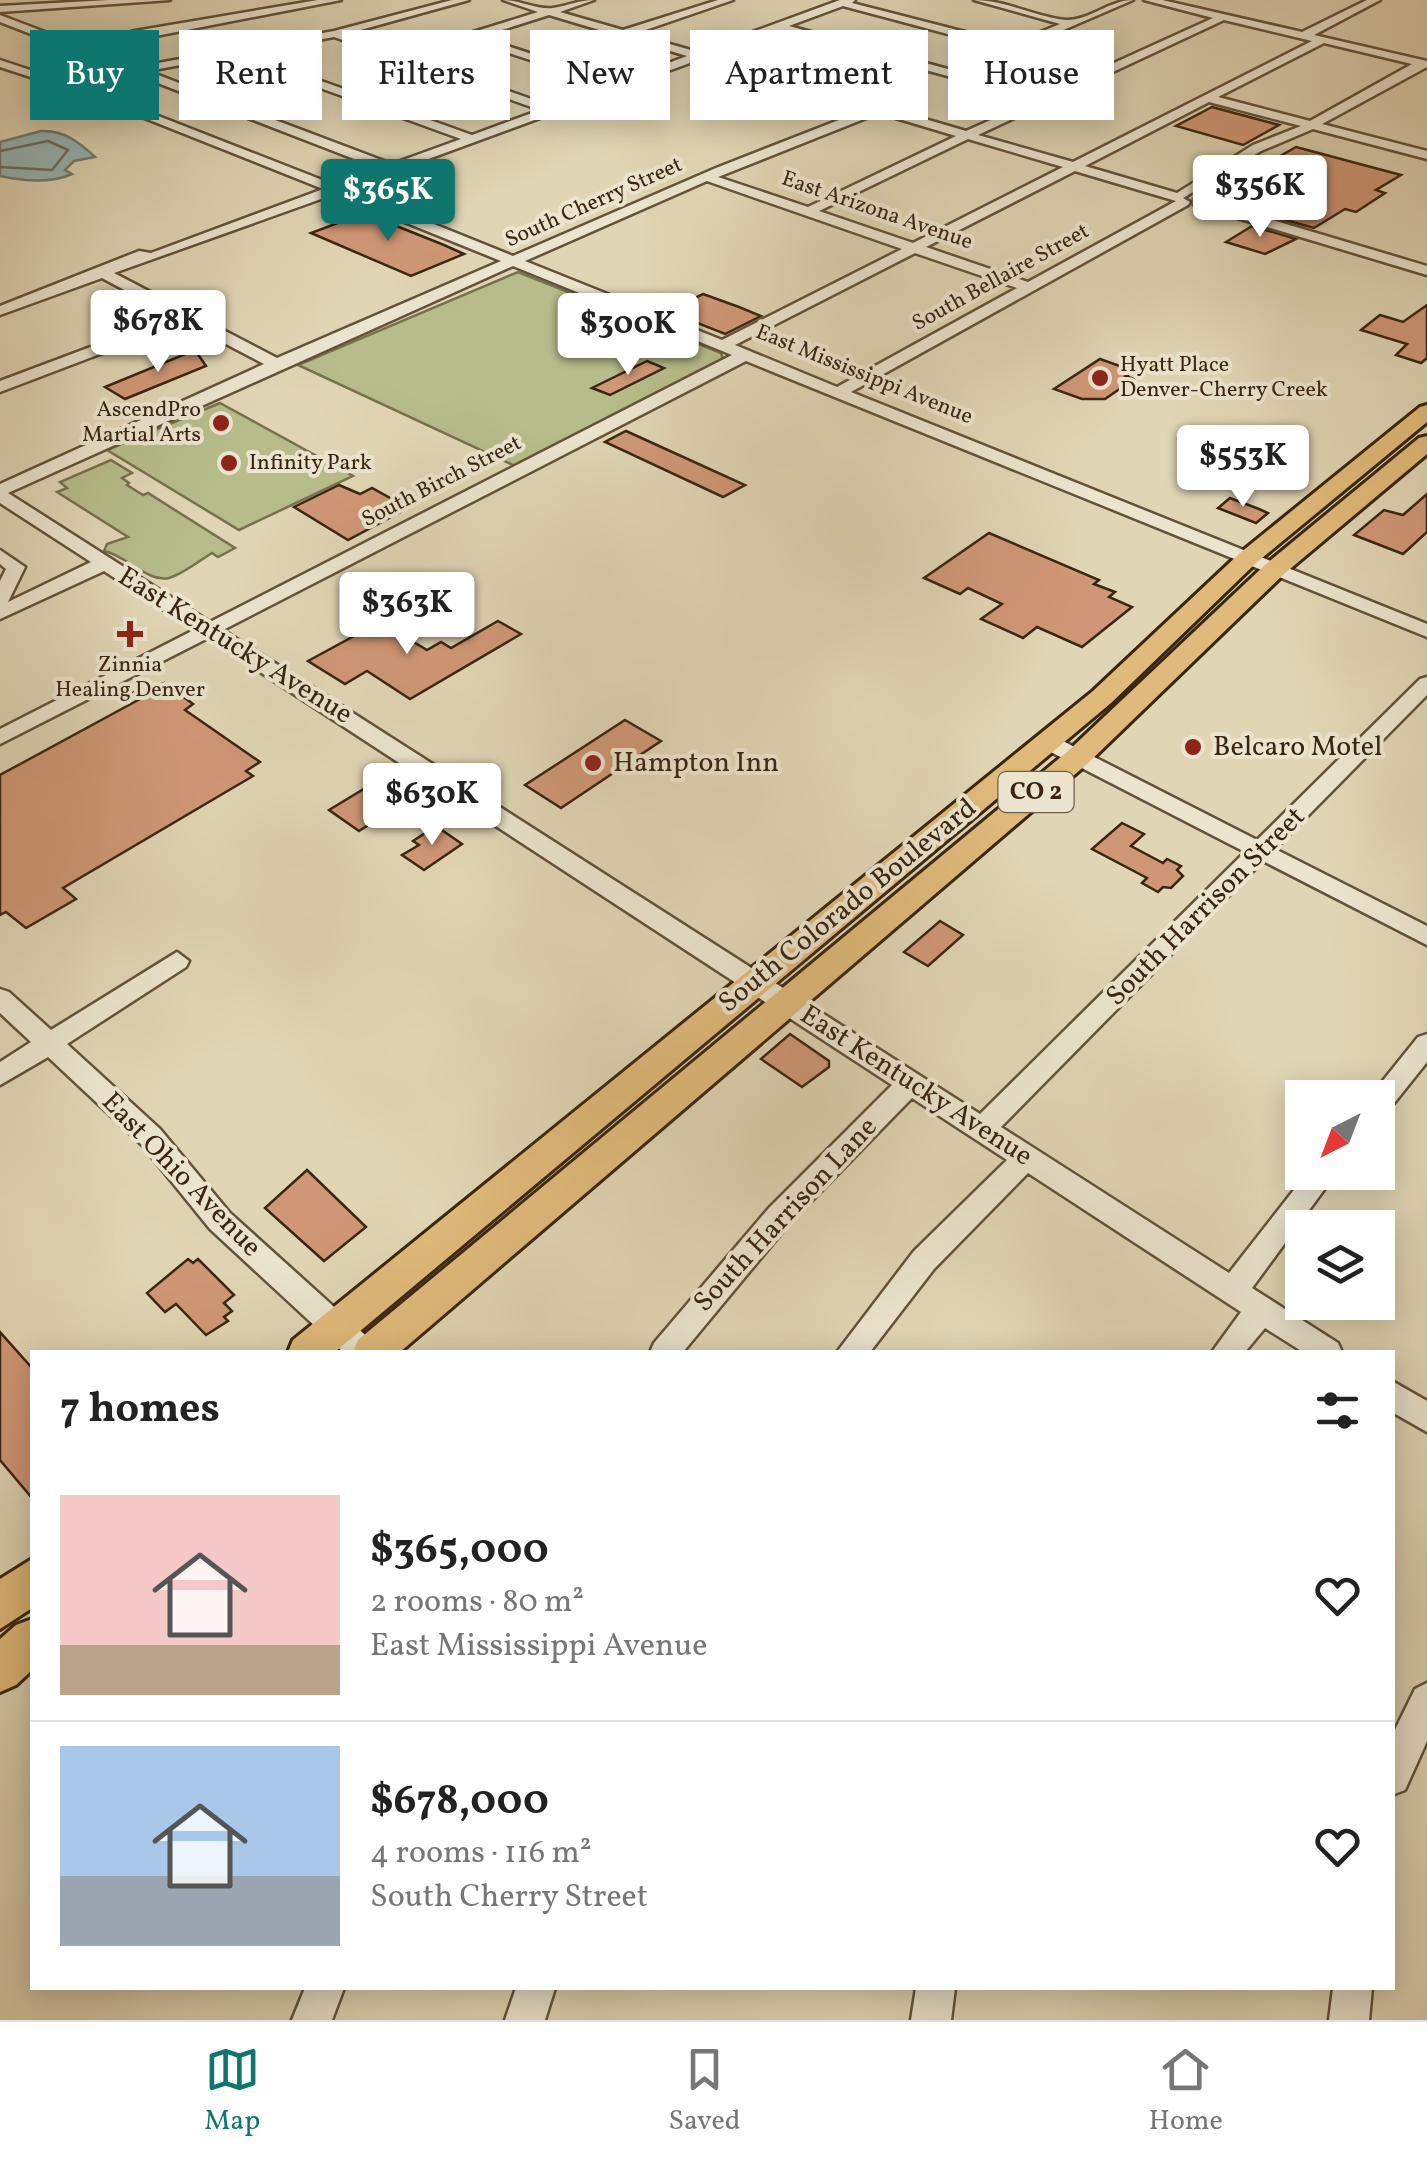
<!DOCTYPE html>
<html lang="en">
<head>
<meta charset="utf-8">
<style>
  body { margin:0; font-family:Vollkorn,serif; background:#f6f6f6; color:#222; height:100vh; display:flex; flex-direction:column; font-size:38px; white-space:nowrap }
  * { box-sizing:border-box; margin:0 }
  p { font-size:32px; color:#767676 }
  .icon { flex:none; width:55px; height:55px; fill:none; stroke:currentColor; stroke-width:2; stroke-linecap:round; stroke-linejoin:round }
  .map { position:relative; flex:1; overflow:hidden }
  .sheet { position:absolute; left:30px; top:1350px; width:1365px; height:640px; display:flex; flex-direction:column; background:#fff; border-radius:0px; box-shadow:0 5px 25px #0003 }
  .sheet>* { flex:none }
  .guide { position:absolute; left:30px; top:30px; width:1368px; height:90px; display:flex; gap:20px }
  .needle { width:65px; rotate:222deg }
  .buttons { position:absolute; left:1285px; top:1080px; display:grid; gap:20px }
  .buttons a { display:grid; place-items:center; width:110px; height:110px; border-radius:0px; background:#fff; box-shadow:0 5px 25px #0003; font-size:50px }
  .price { position:absolute; translate:-50% -85px; padding:0 22px; border-radius:10px; background:#fff; color:#222; font-size:32px; line-height:65px; filter:drop-shadow(0 2px 5px #0008) }
  .price::after { content:''; position:absolute; left:50%; top:60px; width:30px; height:22px; margin-left:-15px; background:inherit; clip-path:polygon(0 0,100% 0,50% 100%) }
  .price.active { background:#0f766e; color:#fff }
  ul { padding:0; list-style:none }
  li { display:flex; align-items:center; gap:30px; height:250px; padding:0 30px }
  li+li { border-top:2px solid #e0e0e0 }
  li span { display:grid; place-items:center; flex:none; width:280px; height:200px; border-radius:0px; color:#555 }
  li>.icon { margin-inline-start:auto }
  span .icon { width:120px; height:120px; fill:#fffc; stroke-width:1 }
  li b { font-size:42px }
  h2 { display:flex; justify-content:space-between; align-items:center; height:120px; padding:0 30px; font-size:42px }
  .pill { padding:0 35px; border-radius:0px; background:#fff; box-shadow:0 5px 25px #0003; font-size:35px; line-height:90px }
  .pill.active { background:#0f766e; color:#fff }
  .tabs { display:flex; justify-content:space-around; align-items:center; height:140px; border-top:2px solid #e0e0e0; background:#fff; font-size:28px; color:#767676 }
  .tabs a { display:grid; justify-items:center; gap:5px }
  .tabs .active { color:#0f766e }
  .map>svg:first-child { display:block }
</style>
</head>
<body>
<div class="map">
<svg width="1427" height="2020" viewBox="0 0 1427 2020">
  <rect width="100%" height="100%" fill="#e0d5b4"/>
  <filter id="stains"><feTurbulence type="fractalNoise" baseFrequency=".002" numOctaves="4"/><feColorMatrix values="0 0 0 0 .2 0 0 0 0 .09 0 0 0 0 .02 0 0 0 .5 -.17"/></filter>
  <radialGradient id="worn" r=".72"><stop offset=".6" stop-color="#630" stop-opacity="0"/><stop offset="1" stop-color="#630" stop-opacity=".3"/></radialGradient>
  <g fill="#b6bc8a" stroke="#78714e" stroke-width="2.5">
    <polygon points="518,272 721,353 723,360 515,466 298,365"/>
    <polygon points="220,403 353,476 239,530 107,450"/>
    <path d="M111 460 132 473 122 478 129 483 127 485 143 495 148 493 235 548 218 557 212 553C199 561 183 574 169 578 148 583 126 555 104 551L107 544 128 537 57 492 67 488 60 482Z"/>
  </g>
  <path fill="#97b6b6" stroke="#717c74" stroke-width="2.5" d="M41 131C64 130 79 142 95 157L74 161 65 170 72 174C50 184 23 181 0 176V142Z"/>
  <g fill="none" stroke-linecap="round" stroke-linejoin="round">
    <polyline stroke="#686e64" stroke-width="2.5" points="0,151 48,141 68,150 52,170 0,167"/>
  </g>
  <g fill="#d09776" stroke="#392611" stroke-width="2.5">
    <polygon points="1212,107 1279,125 1243,145 1176,126"/>
    <polygon points="1296,147 1401,175 1376,190 1385,193 1356,212 1345,209 1314,228 1271,216 1284,208 1237,194 1270,175 1254,171"/>
    <polygon points="364,213 444,245 464,254 411,276 311,233"/>
    <polygon points="1252,226 1296,239 1265,254 1226,242"/>
    <polygon points="703,294 739,307 761,316 725,334 667,311"/>
    <polygon points="1427,305 1427,358 1421,363 1396,355 1407,344 1361,330 1380,315 1403,322"/>
    <polygon points="195,350 206,366 125,399 105,387"/>
    <polygon points="1100,359 1134,371 1126,376 1134,379 1105,399 1082,399 1054,389"/>
    <polygon points="647,361 664,368 610,395 592,388"/>
    <polygon points="626,431 703,466 745,485 723,497 605,442"/>
    <polygon points="339,485 360,494 372,488 408,508 348,540 294,507"/>
    <polygon points="1427,494 1427,532 1403,554 1354,535 1384,510 1403,515"/>
    <polygon points="1230,498 1259,509 1268,513 1256,523 1218,508"/>
    <polygon points="989,533 1099,580 1094,584 1115,592 1109,597 1132,607 1082,647 1037,627 1023,638 981,619 1002,604 968,588 960,594 924,578"/>
    <polygon points="498,621 521,634 410,699 367,671 345,684 308,661 380,622 427,650 441,642 451,648"/>
    <polygon points="164,683 166,698 181,695 193,704 185,710 260,762 246,771 253,776 63,888 76,899 26,928 6,912 0,915 0,775 140,699 131,693"/>
    <polygon points="625,720 661,741 561,808 525,785"/>
    <polygon points="402,780 420,792 359,831 329,810 372,784 383,792"/>
    <polygon points="1122,823 1144,834 1131,846 1163,863 1167,859 1181,866 1177,870 1183,876 1171,888 1163,887 1158,892 1142,883 1147,878 1092,849"/>
    <polygon points="436,826 462,844 424,870 402,855 419,845 413,841"/>
    <polygon points="940,921 963,935 928,966 904,952"/>
    <polygon points="790,1034 829,1061 829,1067 802,1087 761,1059"/>
    <polygon points="307,1170 366,1227 324,1261 265,1208"/>
    <polygon points="188,1259 193,1263 198,1259 234,1295 224,1303 232,1311 224,1317 228,1321 206,1335 176,1304 165,1312 147,1293"/>
    <polygon points="0,1332 32,1368 32,1498 0,1460"/>
  </g>
  <g fill="none" stroke-linecap="round" stroke-linejoin="round">
    <defs>
      <g id="minor">
        <polygon points="109,0 170,0 0,12 0,6"/>
        <path d="M318 0H341L89 49 136 67 334 31 452 0H469L346 34 402 54 538 12 503 0C519 0 537 10 553 8 567 6 579 0 594 0L560 12 623 30 718 0H733L634 34 698 52 840 0H855L852 3 1012 44 1060 24 974 0C1006 0 1035 17 1066 20 1088 21 1110 0 1133 0L1024 47 1103 68 1213 18 1144 0H1162L1302 32 1367 0H1380L1314 35 1427 61V67L1322 124 1427 151V159L1313 129 1261 151 1183 198 1190 202 1188 205 851 392 1427 624V637L746 361 223 630 980 1114 1245 852 1041 747 1037 742 1041 737H1055L1257 840 1420 679 1427 677V695L1275 849 1427 926V945L1263 861 1001 1127 1229 1273 1308 1172H1337L1252 1288 1338 1343 1342 1352H1303L1265 1328 1245 1352H1212L1241 1312 1028 1173 934 1269 870 1352H837L914 1251 1007 1160 912 1098 789 1224 683 1352H650L654 1343 769 1208 892 1085 208 638 0 744V729L194 630 104 571 0 619V581L6 569 0 564V550L25 567 8 602 91 562 0 503V484L264 364 184 322 0 392V381L173 316 102 278 0 315V306L139 251 151 253 323 189 89 96 0 67V60L97 92 335 185 380 169 0 22V15L79 45 135 31ZM843 6 1094 73 1044 95 789 26ZM549 15 687 56 618 82 480 37ZM1224 20 1312 41 1073 162 978 135ZM779 30 1035 100 966 131 709 56ZM334 37 540 110 472 135 299 73 197 90 148 71ZM469 40 607 85 551 106 412 57ZM1324 43 1412 64 1310 121 1218 97ZM698 60 867 109 716 168 513 256 347 189ZM298 80 461 139 392 164 209 95ZM1209 102 1301 126 1253 145 1177 193 1085 166ZM879 113 956 136 808 207 718 177ZM968 139 1063 167 913 243 819 211ZM1075 171 1176 201 1028 282 926 247ZM707 181 902 249 722 340 525 261ZM335 194 501 261 277 358 114 273ZM915 253 1017 288 837 387 735 345ZM513 266 732 355 210 622 8 493Z"/>
        <polygon points="1199,198 1427,266 1427,275 1194,205 1194,199"/>
        <polygon points="177,952 189,961 186,967 67,1044 160,1129 230,1213 374,1343 378,1352 343,1352 210,1229 142,1145 48,1057 0,1085 0,1062 31,1042 0,1013 0,989 9,992 51,1030"/>
        <polygon points="1427,1034 1427,1062 1387,1112 1378,1115 1378,1098 1369,1098 1418,1037"/>
        <polygon points="1392,1381 1427,1401 1427,1432 1392,1412"/>
        <polygon points="1427,1683 1427,1741 1405,1790 1392,1795 1392,1736 1415,1689"/>
        <polygon points="305,1988 344,1988 332,2020 292,2020"/>
        <polygon points="516,1988 555,1988 545,2020 505,2020"/>
        <polygon points="916,1988 955,1988 951,2020 911,2020"/>
        <polygon points="1333,1988 1372,1988 1369,2020 1329,2020"/>
      </g>
      <g id="major">
        <polygon points="1427,405 1427,422 1256,563 1111,703 335,1352 288,1352 293,1340 1093,691 1240,553 1420,407"/>
        <polygon points="1427,436 1427,454 1284,574 1087,764 400,1352 353,1352 358,1340 1067,752 1266,564 1419,438"/>
        <polygon points="32,1559 32,1608 0,1629 0,1579"/>
        <polygon points="32,1619 32,1670 16,1685 0,1692 0,1639 16,1625"/>
      </g>
    </defs>
    <use href="#minor" stroke="#63523a" stroke-width="5"/>
    <use href="#major" stroke="#392611" stroke-width="6"/>
    <use href="#minor" fill="#ebe4ce" fill-rule="evenodd"/>
    <use href="#major" fill="#e0ba7a" fill-rule="evenodd"/>
  </g>
  <g fill="#8f2418" stroke="#ebe4ce" stroke-width="4">
    <circle cx="1100" cy="378" r="10"/>
    <circle cx="221" cy="423" r="10"/>
    <circle cx="229" cy="463" r="10"/>
    <path d="M125 619h10v10h10v10h-10v10h-10v-10h-10v-10h10z"/>
    <circle cx="1193" cy="747" r="10"/>
    <circle cx="593" cy="763" r="10"/>
  </g>
  <g text-anchor="middle" dominant-baseline="central" stroke-width="8" stroke-linejoin="round" paint-order="stroke">
    <g font-size="22" fill="#392611" stroke="#ebe4ce">
      <text transform="translate(594 203) rotate(-24)">South Cherry Street</text>
      <text transform="translate(877 211) rotate(19)">East Arizona Avenue</text>
      <text transform="translate(1001 278) rotate(-29)">South Bellaire Street</text>
      <text transform="translate(864 375) rotate(22)">East Mississippi Avenue</text>
      <text transform="translate(442 482) rotate(-27)">South Birch Street</text>
    </g>
    <g font-size="22" fill="#392611" stroke="#ebe4ce" text-anchor="start">
      <text x="1120" y="365">Hyatt Place<tspan x="1120" dy="25">Denver-Cherry Creek</tspan></text>
      <text x="201" y="410" text-anchor="end">AscendPro<tspan x="201" dy="25">Martial Arts</tspan></text>
      <text x="249" y="463">Infinity Park</text>
      <text x="130" y="665" text-anchor="middle">Zinnia<tspan x="130" dy="25">Healing Denver</tspan></text>
    </g>
    <rect fill="#ebe4ce" stroke="#6e5f4a" stroke-width="2.5" x="998.5" y="772" width="75" height="40" rx="8"/>
    <g font-size="25" font-weight="bold" fill="#392611">
      <text x="1036" y="792">CO 2</text>
    </g>
    <g font-size="28" fill="#392611" stroke="#ebe4ce">
      <text transform="translate(235 646) rotate(32)">East Kentucky Avenue</text>
      <text transform="translate(848 906) rotate(-39)">South Colorado Boulevard</text>
      <text transform="translate(1206 907) rotate(-45)">South Harrison Street</text>
      <text transform="translate(916 1086) rotate(33)">East Kentucky Avenue</text>
      <text transform="translate(181 1175) rotate(46)">East Ohio Avenue</text>
      <text transform="translate(786 1215) rotate(-47)">South Harrison Lane</text>
    </g>
    <g font-size="28" fill="#392611" stroke="#ebe4ce" text-anchor="start">
      <text x="1213" y="747">Belcaro Motel</text>
      <text x="613" y="763">Hampton Inn</text>
    </g>
  </g>
  <rect width="100%" height="100%" filter="url(#stains)"/>
  <rect width="100%" height="100%" fill="url(#worn)"/>
</svg>
<div class="buttons">
<a><svg class="needle" viewBox="-14 -14 28 28"><path d="M0-13l5 13h-10z" fill="#e53935"/><path d="M0 13l5-13h-10z" fill="#767676"/></svg></a>
<a><svg class="icon" aria-label="layers" viewBox="0 0 24 24"><path d="M12 4l9 5-9 5-9-5zM3 14l9 5 9-5"/></svg></a>
</div>
<b class="price" style="left:1260px;top:240px">$356K</b>
<b class="price active" style="left:388px;top:244px">$365K</b>
<b class="price" style="left:158px;top:375px">$678K</b>
<b class="price" style="left:628px;top:378px">$300K</b>
<b class="price" style="left:1243px;top:510px">$553K</b>
<b class="price" style="left:407px;top:657px">$363K</b>
<b class="price" style="left:432px;top:848px">$630K</b>
<div class="guide">
<a class="pill active">Buy</a>
<a class="pill">Rent</a>
<a class="pill">Filters</a>
<a class="pill">New</a>
<a class="pill">Apartment</a>
<a class="pill">House</a>
</div>
<section class="sheet">
<h2>7 homes<svg class="icon" aria-label="filters" viewBox="0 0 24 24"><path d="M4 7h16M4 17h16"/><circle cx="9" cy="7" r="2"/><circle cx="15" cy="17" r="2"/></svg></h2>
<ul>
<li><span style="background:linear-gradient(#f6c9c9 75%,#b9a48a 0)"><svg class="icon" aria-label="home" viewBox="0 0 24 24"><path d="M3 11l9-7 9 7M6 9v11h12V9"/></svg></span><div><b>$365,000</b><p>2 rooms · 80 m²</p><p>East Mississippi Avenue</p></div><svg class="icon" aria-label="heart" viewBox="0 0 24 24"><path d="M12 20l-8-8c-3-5 5-10 8-4 3-6 11-1 8 4z"/></svg></li>
<li><span style="background:linear-gradient(#a9c7e8 65%,#9aa5b1 0)"><svg class="icon" aria-label="home" viewBox="0 0 24 24"><path d="M3 11l9-7 9 7M6 9v11h12V9"/></svg></span><div><b>$678,000</b><p>4 rooms · 116 m²</p><p>South Cherry Street</p></div><svg class="icon" aria-label="heart" viewBox="0 0 24 24"><path d="M12 20l-8-8c-3-5 5-10 8-4 3-6 11-1 8 4z"/></svg></li>
</ul>
</section>
</div>
<nav class="tabs">
<a class="active"><svg class="icon" aria-label="map" viewBox="0 0 24 24"><path d="M3 6l6-2 6 2 6-2v14l-6 2-6-2-6 2zM9 4v14M15 6v14"/></svg>Map</a>
<a><svg class="icon" aria-label="saved" viewBox="0 0 24 24"><path d="M7 4h10v16l-5-4-5 4z"/></svg>Saved</a>
<a><svg class="icon" aria-label="home" viewBox="0 0 24 24"><path d="M3 11l9-7 9 7M6 9v11h12V9"/></svg>Home</a>
</nav>
</body>
</html>
